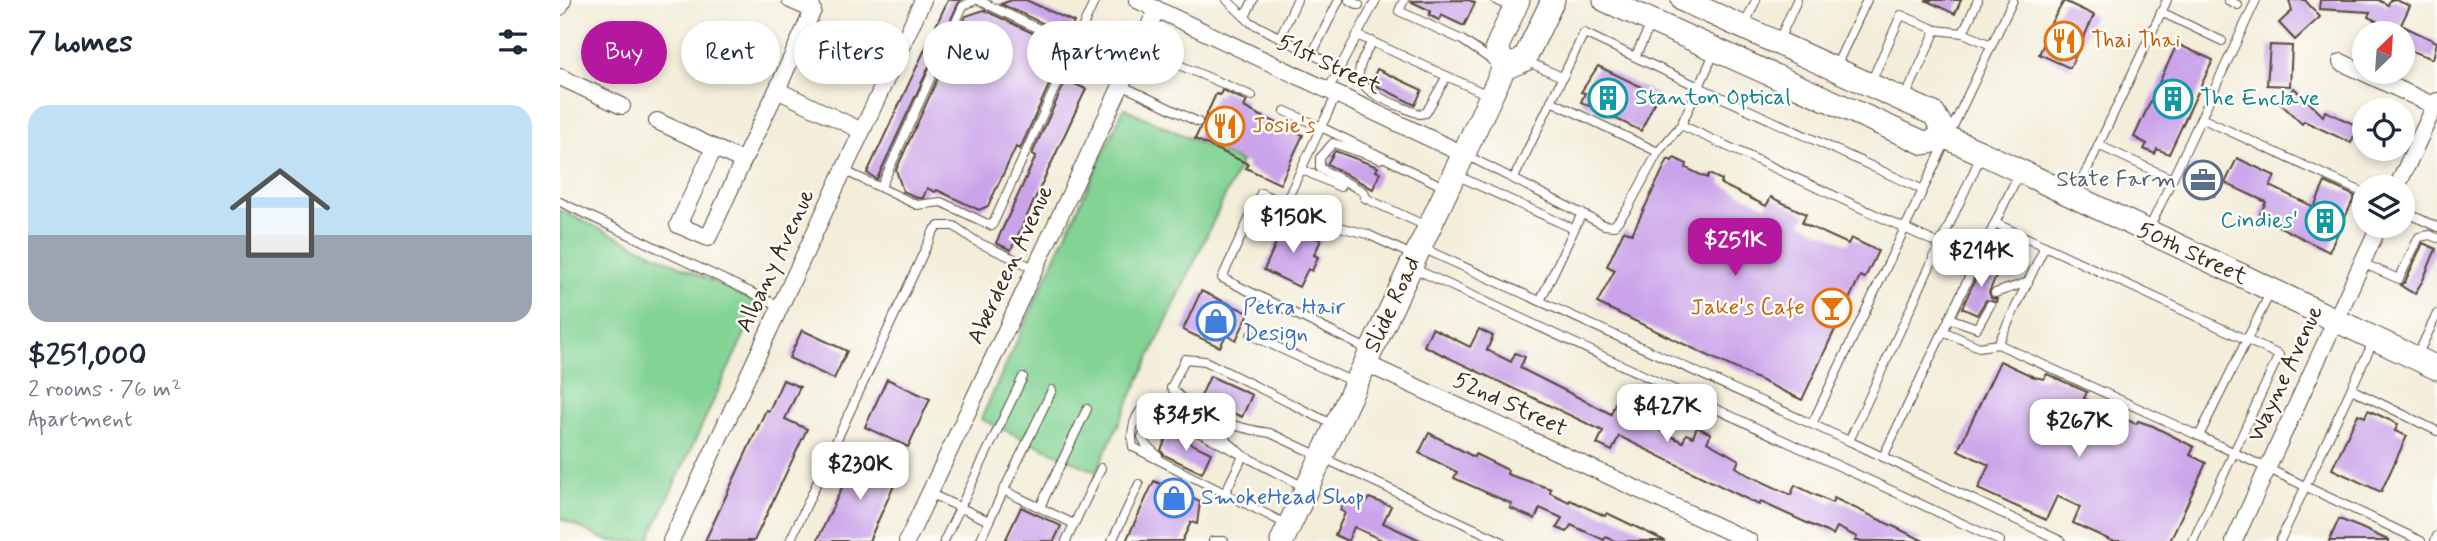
<!DOCTYPE html>
<html lang="en">
<head>
<meta charset="utf-8">
<style>
  body { margin:0; font-family:Mynerve,sans-serif; background:#f6f6f7; color:#1f2937; height:100vh; display:flex; flex-direction:column; font-size:26px; white-space:nowrap }
  * { box-sizing:border-box; margin:0 }
  p { font-size:23px; color:#747a83 }
  .icon { flex:none; width:38px; height:38px; fill:none; stroke:currentColor; stroke-width:2; stroke-linecap:round; stroke-linejoin:round }
  .map { position:relative; flex:1; overflow:hidden }
  .side { display:flex; flex-direction:column; background:#fff; width:560px }
  .side>* { flex:none }
  .top-card { position:absolute; left:21px; top:21px; width:665px; height:63px; display:flex; gap:14px }
  .needle { width:46px; rotate:25deg }
  .controls { position:absolute; left:1792px; top:21px; display:grid; gap:14px }
  .controls a { display:grid; place-items:center; width:63px; height:63px; border-radius:50%; background:#fff; box-shadow:0 4px 10px #0003; font-size:35px }
  .price { position:absolute; translate:-50% -60px; padding:0 16px; border-radius:14px; background:#fff; color:#222; font-size:23px; line-height:46px; filter:drop-shadow(0 2px 4px #0008) }
  .price::after { content:''; position:absolute; left:50%; top:42px; width:21px; height:16px; margin-left:-10px; background:inherit; clip-path:polygon(0 0,100% 0,50% 100%) }
  .price.active { background:#b5179e; color:#fff }
  ul { padding:0; list-style:none }
  li { display:grid; align-content:center; gap:14px; height:371px; padding:0 28px }
  li+li { border-top:2px solid #e0e1e3 }
  li span { display:grid; place-items:center; height:217px; border-radius:21px; color:#555 }
  li>.icon { margin-inline-start:auto }
  span .icon { width:126px; height:126px; fill:#fffc; stroke-width:1 }
  li b { font-size:30px }
  h2 { display:flex; justify-content:space-between; align-items:center; height:84px; padding:0 28px; font-size:30px }
  .pill { padding:0 24px; border-radius:32px; background:#fff; box-shadow:0 4px 10px #0003; font-size:24px; line-height:63px }
  .pill.active { background:#b5179e; color:#fff }
  main { display:flex; flex:1; min-height:0 }
  .map>svg:first-child { display:block }
</style>
</head>
<body>
<main>
<section class="side">
<h2>7 homes<svg class="icon" aria-label="filters" viewBox="0 0 24 24"><path d="M4 7h16M4 17h16"/><circle cx="9" cy="7" r="2"/><circle cx="15" cy="17" r="2"/></svg></h2>
<ul>
<li><span style="background:linear-gradient(#bfe0f5 60%,#9aa5b1 0)"><svg class="icon" aria-label="home" viewBox="0 0 24 24"><path d="M3 11l9-7 9 7M6 9v11h12V9"/></svg></span><div><b>$251,000</b><p>2 rooms · 76 m²</p><p>Apartment</p></div></li>
</ul>
</section>
<div class="map">
<svg width="1877" height="541" viewBox="0 0 1877 541">
  <rect width="100%" height="100%" fill="#fdfcf7"/>
  <filter id="ink" filterUnits="userSpaceOnUse"><feTurbulence type="fractalNoise" baseFrequency=".0143" numOctaves="2"/><feDisplacementMap in="SourceGraphic" scale="14" xChannelSelector="R" yChannelSelector="G"/><feConvolveMatrix kernelMatrix="1 2 1 2 8 2 1 2 1" color-interpolation-filters="sRGB"/></filter>
  <filter id="wash" filterUnits="userSpaceOnUse"><feTurbulence type="fractalNoise" baseFrequency=".00686" numOctaves="4" result="noise"/><feDisplacementMap in="SourceGraphic" scale="28" xChannelSelector="R" yChannelSelector="G"/><feGaussianBlur stdDeviation="1.57" result="paint"/><feColorMatrix in="noise" values="0 0 0 0 0 0 0 0 0 0 0 0 0 0 0 0 0 1.4 0 .05"/><feComposite in="paint" operator="in"/></filter>
  <g filter="url(#wash)">
    <rect width="100%" height="100%" fill="#f3edd9"/>
    <g fill="#82d394" stroke="#5e7e59" stroke-width="2">
      <polygon points="564,108 681,162 536,472 421,419"/>
      <polygon points="0,210 199,303 88,541 48,541 0,518"/>
    </g>
    <g id="blocks">
      <g fill="#caa3ea">
        <polygon points="388,0 400,0 317,179 307,173"/>
        <polygon points="452,0 466,0 514,22 508,35 441,4"/>
        <polygon points="909,0 915,3 904,26 881,15 879,20 869,15 871,11 850,1"/>
        <polygon points="1365,0 1401,0 1395,14"/>
        <polygon points="1729,0 1745,0 1760,17 1735,40 1719,23 1732,11"/>
        <polygon points="1760,0 1818,0 1828,5 1830,0 1836,0 1850,6 1838,31 1808,17 1810,12 1759,9"/>
        <polygon points="1504,1 1534,15 1510,68 1479,54 1491,29 1488,28"/>
        <polygon points="424,10 502,47 490,72 494,74 460,149 456,147 428,206 419,210 377,190 375,192 367,188 363,198 358,198 343,191 336,170 406,16"/>
        <polygon points="1843,26 1877,42 1873,59 1843,48"/>
        <polygon points="1617,44 1653,60 1609,154 1597,149 1595,154 1584,149 1587,144 1574,137"/>
        <polygon points="1710,45 1732,46 1730,86 1707,85"/>
        <polygon points="1038,66 1098,95 1081,131 1021,102 1025,93 1021,92"/>
        <polygon points="817,69 862,90 855,105 811,83"/>
        <polygon points="506,80 526,89 451,250 436,243 476,156 472,154"/>
        <polygon points="1734,88 1763,116 1765,111 1798,126 1791,143 1744,121 1742,124 1720,103"/>
        <polygon points="662,90 687,101 684,107 695,113 743,135 720,184 686,168 688,164 635,139 656,94 660,95"/>
        <polygon points="775,151 818,167 816,171 820,173 813,189 767,164"/>
        <polygon points="1114,158 1127,164 1126,168 1147,178 1149,174 1162,180 1161,184 1206,206 1211,197 1246,214 1242,223 1288,244 1291,238 1318,251 1305,278 1300,276 1242,400 1037,303 1055,270 1047,266 1064,230 1072,234 1108,159 1112,161"/>
        <polygon points="1677,158 1715,176 1710,186 1754,207 1765,182 1795,196 1769,252 1699,216 1706,202 1665,183"/>
        <polygon points="1632,164 1662,178 1654,196 1629,187 1630,184 1624,181"/>
        <polygon points="725,223 761,240 754,255 758,257 752,271 748,269 739,287 704,270"/>
        <polygon points="1863,243 1876,249 1863,280 1855,293 1851,292 1840,285 1845,282"/>
        <polygon points="1423,262 1439,270 1429,292 1431,298 1437,299 1436,302 1426,300 1417,315 1402,308"/>
        <polygon points="641,291 689,313 676,340 666,335 660,347 623,330"/>
        <polygon points="872,328 910,347 919,329 933,336 927,350 951,362 955,353 965,357 960,368 1051,414 1055,403 1064,407 1065,403 1086,412 1082,422 1123,442 1126,434 1133,437 1137,427 1151,434 1147,442 1179,460 1176,467 1188,475 1231,495 1235,485 1272,503 1274,498 1364,541 1295,541 1297,537 1277,527 1273,535 1201,502 1199,505 1059,436 1052,451 1037,444 1043,431 864,346"/>
        <polygon points="242,330 287,351 274,379 229,358"/>
        <polygon points="1440,361 1474,377 1484,379 1487,374 1527,392 1524,398 1534,405 1576,424 1578,421 1593,426 1634,447 1630,455 1646,463 1610,541 1552,541 1513,523 1520,507 1497,496 1486,520 1418,489 1429,465 1398,450"/>
        <polygon points="650,376 692,395 682,417 640,398"/>
        <polygon points="327,379 370,399 348,447 305,427"/>
        <polygon points="223,380 240,387 225,419 247,429 194,541 145,541 206,410 209,411"/>
        <polygon points="1808,410 1838,424 1835,431 1847,436 1821,492 1772,469 1798,414 1805,417"/>
        <polygon points="609,433 651,453 642,473 604,455 601,450"/>
        <polygon points="869,433 914,457 915,454 948,470 947,474 991,489 990,493 1009,502 1010,500 1045,516 1047,513 1105,541 1055,541 1046,537 1044,540 1011,525 1007,532 997,528 1002,518 980,508 975,519 950,508 952,504 894,478 897,472 859,453"/>
        <polygon points="298,453 340,472 313,532 309,541 257,541"/>
        <polygon points="594,481 640,502 637,524 631,522 622,541 566,541"/>
        <polygon points="809,498 831,506 823,523 862,541 824,541 794,527 788,541 775,535 785,513 780,510 785,499 797,505 800,499 807,502"/>
        <polygon points="461,507 501,526 494,541 445,541"/>
        <polygon points="1779,519 1799,527 1830,541 1769,541"/>
      </g>
    </g>
  </g>
  <g filter="url(#ink)">
    <use href="#blocks" fill-opacity="0" stroke="#57473a" stroke-width="2"/>
    <g fill="none" stroke-linecap="round" stroke-linejoin="round">
      <defs>
        <g id="lane">
          <polyline points="418,0 568,71"/>
          <polyline points="667,0 690,22 779,68"/>
          <polyline points="789,0 799,5"/>
          <polyline points="844,0 839,11 902,40 936,63"/>
          <polyline points="936,0 952,8"/>
          <polyline points="1668,0 1678,5"/>
          <polyline points="1601,12 1662,41"/>
          <polyline points="685,17 693,0"/>
          <polyline points="1184,26 1196,0"/>
          <polyline points="1376,30 1403,33 1431,45"/>
          <polyline points="1403,33 1418,0"/>
          <polyline points="797,35 928,95"/>
          <polyline points="720,37 737,0"/>
          <path d="M812 41C807 51 799 63 799 74 800 95 842 106 859 114L866 113 887 76"/>
          <polyline points="1218,42 1237,0"/>
          <polyline points="579,48 692,96"/>
          <polyline points="752,54 779,0"/>
          <polyline points="1075,57 1139,87 1155,51"/>
          <polyline points="966,61 1002,77"/>
          <polyline points="1276,66 1307,0"/>
          <polyline points="1311,82 1341,15 1376,30 1345,98"/>
          <polyline points="561,85 638,122"/>
          <polyline points="768,90 816,0"/>
          <polyline points="777,94 761,127 884,187"/>
          <polyline points="991,101 1098,152"/>
          <polyline points="1641,118 1804,193"/>
          <polyline points="1121,125 1379,244"/>
          <polyline points="1538,145 1612,179"/>
          <polyline points="906,155 1044,225 1054,226 1068,208 1098,152 1121,125 1139,87 1361,189"/>
          <polyline points="741,169 780,187"/>
          <polyline points="283,170 357,205 381,202 432,226 535,0"/>
          <polyline points="896,175 1014,229"/>
          <polyline points="954,178 1024,33 1075,57 1091,24"/>
          <polyline points="321,187 403,6 415,0"/>
          <polyline points="1515,195 1607,0"/>
          <polyline points="805,198 866,226"/>
          <polyline points="807,199 804,192 760,168 760,158 773,143 820,159"/>
          <polyline points="0,202 220,306"/>
          <polyline points="725,204 761,127 725,111"/>
          <polyline points="1843,211 1877,227"/>
          <polyline points="1435,223 1719,355 1633,541"/>
          <polyline points="1589,229 1696,0"/>
          <polyline points="860,247 1289,441 1421,156"/>
          <polyline points="1373,257 1410,274"/>
          <polyline points="1802,263 1839,279 1859,237 1870,235 1877,238"/>
          <polyline points="853,268 1440,541"/>
          <polyline points="1711,291 1639,436 1861,541"/>
          <polyline points="1435,293 1468,282"/>
          <polyline points="980,301 1022,213"/>
          <polyline points="1389,318 1417,328 1430,305"/>
          <polyline points="1383,331 1419,347 1438,344 1639,436"/>
          <polyline points="691,335 793,382"/>
          <polyline points="1438,344 1485,246"/>
          <polyline points="809,350 662,278 701,193 775,226 807,234 852,255"/>
          <polyline points="1857,356 1877,314"/>
          <polyline points="1791,389 1877,431"/>
          <polyline points="1252,424 1453,0"/>
          <path d="M774 425 645 361 625 359 611 388C637 415 673 428 710 433L941 541"/>
          <polyline points="1289,441 1501,541"/>
          <polyline points="598,456 586,445 582,437 592,417 638,432 746,488"/>
          <path d="M683 456C658 428 625 417 590 403 574 411 570 431 573 447L728 525"/>
          <polyline points="1323,457 1459,173"/>
          <polyline points="443,490 514,524"/>
          <polyline points="369,493 429,521 420,541"/>
          <polyline points="665,493 683,456"/>
          <polyline points="480,507 527,409"/>
          <polyline points="429,521 492,390"/>
          <polyline points="230,541 374,230 379,226 394,226 417,242 474,268"/>
          <polyline points="384,541 463,377"/>
          <polyline points="506,541 541,468"/>
          <polyline points="552,541 579,484"/>
          <polyline points="653,541 664,541"/>
          <polyline points="1720,541 1813,342"/>
          <polyline points="1875,541 1877,536"/>
        </g>
        <g id="street">
          <polyline points="230,0 253,10"/>
          <polyline points="249,0 253,10 217,90 302,131"/>
          <polyline points="577,0 903,154"/>
          <polyline points="0,7 3,0"/>
          <polyline points="1781,62 1877,107"/>
          <polyline points="0,77 62,106"/>
          <polyline points="97,121 183,161 217,90"/>
          <polyline points="154,148 118,225 148,238 183,161"/>
          <polyline points="1837,187 1877,101"/>
          <polyline points="805,363 1189,541"/>
          <polyline points="111,541 363,0"/>
          <polyline points="347,541 597,9"/>
          <polyline points="1674,541 1819,226"/>
        </g>
        <g id="secondary">
          <polyline points="1045,0 1364,143 1388,138 1422,153 1877,368"/>
          <polyline points="1123,0 1374,114 1388,138"/>
          <polyline points="944,68 937,47 958,0"/>
          <polyline points="722,541 944,68 964,60 993,0"/>
        </g>
      </defs>
      <use href="#lane" stroke="#57473a" stroke-width="10"/>
      <use href="#street" stroke="#57473a" stroke-width="18"/>
      <use href="#secondary" stroke="#57473a" stroke-width="25"/>
      <use href="#lane" stroke="#fff" stroke-width="8"/>
      <use href="#street" stroke="#fff" stroke-width="16"/>
      <use href="#secondary" stroke="#fff" stroke-width="23"/>
    </g>
  </g>
  <defs>
    <symbol id="restaurant-ring" viewBox="-11 -11 22 22"><circle r="9.5" fill="#fdfcf7" stroke="#e8710a" stroke-width="1.5"/><path d="M-5-6h1v4h1v-4h1v4h1v-4h1v5L-1.5 .5V6h-2V.5L-5-1ZM5-6V6H3V1.5H1.5Q1.5-4 5-6Z" fill="#e8710a"/></symbol>
    <symbol id="building-ring" viewBox="-11 -11 22 22"><circle r="9.5" fill="#fdfcf7" stroke="#0f9aa8" stroke-width="1.5"/><path d="M-4-6H4V6H1V3H-1V6H-4ZM-2.5-4.3h1.7v1.8h-1.7ZM.8-4.3h1.7v1.8H.8ZM-2.5-1h1.7V.8h-1.7ZM.8-1h1.7V.8H.8Z" fill="#0f9aa8"/></symbol>
    <symbol id="office-ring" viewBox="-11 -11 22 22"><circle r="9.5" fill="#fdfcf7" stroke="#5c6f8a" stroke-width="1.5"/><path d="M-6-3h4V-5.5h4V-3h4V5H-6ZM-1-4.5V-3h2v-1.5ZM-6 0V1H6V0Z" fill="#5c6f8a"/></symbol>
    <symbol id="bar-ring" viewBox="-11 -11 22 22"><circle r="9.5" fill="#fdfcf7" stroke="#e8710a" stroke-width="1.5"/><path d="M-6-5H6L.8 .8V4.5H3.5V6h-7V4.5H-.8V.8Z" fill="#e8710a"/></symbol>
    <symbol id="shop-ring" viewBox="-11 -11 22 22"><circle r="9.5" fill="#fdfcf7" stroke="#3f7fe0" stroke-width="1.5"/><path d="M-5-2.5h2.3a2.7 3.5 0 0 1 5.4 0H5L5.5 6h-11ZM-1.5-2.5h3a1.5 2.3 0 0 0-3 0Z" fill="#3f7fe0"/></symbol>
  </defs>
  <g fill-rule="evenodd">
    <use href="#restaurant-ring" x="1482" y="19" width="44" height="44"/>
    <use href="#building-ring" x="1026" y="76" width="44" height="44"/>
    <use href="#building-ring" x="1591" y="77" width="44" height="44"/>
    <use href="#restaurant-ring" x="643" y="104" width="44" height="44"/>
    <use href="#office-ring" x="1621" y="158" width="44" height="44"/>
    <use href="#building-ring" x="1743" y="199" width="44" height="44"/>
    <use href="#bar-ring" x="1250" y="286" width="44" height="44"/>
    <use href="#shop-ring" x="634" y="299" width="44" height="44"/>
    <use href="#shop-ring" x="592" y="476" width="44" height="44"/>
  </g>
  <g text-anchor="middle" dominant-baseline="central" stroke-width="5" stroke-linejoin="round" paint-order="stroke">
    <g font-size="23" fill="#c56008" stroke="#fdfcf7" text-anchor="start">
      <text x="1531" y="41">Thai Thai</text>
      <text x="692" y="126">Josie's</text>
      <text x="1245" y="308" text-anchor="end">Jake's Cafe</text>
    </g>
    <g font-size="23" fill="#3b2a1e" stroke="#fdfcf7">
      <text transform="translate(769 65) rotate(25)">51st Street</text>
      <text transform="translate(1632 254) rotate(25)">50th Street</text>
      <text transform="translate(216 261) rotate(-65)">Albany Avenue</text>
      <text transform="translate(451 265) rotate(-65)">Aberdeen Avenue</text>
      <text transform="translate(833 305) rotate(-65)">Slide Road</text>
      <text transform="translate(1726 374) rotate(-65)">Wayne Avenue</text>
      <text transform="translate(950 405) rotate(25)">52nd Street</text>
    </g>
    <g font-size="23" fill="#0d838f" stroke="#fdfcf7" text-anchor="start">
      <text x="1075" y="98">Stanton Optical</text>
      <text x="1640" y="99">The Enclave</text>
      <text x="1738" y="221" text-anchor="end">Cindies'</text>
    </g>
    <g font-size="23" fill="#4e5e75" stroke="#fdfcf7" text-anchor="end">
      <text x="1616" y="180">State Farm</text>
    </g>
    <g font-size="23" fill="#366cbe" stroke="#fdfcf7" text-anchor="start">
      <text x="683" y="308">Petra Hair<tspan x="683" dy="26">Design</tspan></text>
      <text x="641" y="498">SmokeHead Shop</text>
    </g>
  </g>
</svg>
<div class="controls">
<a><svg class="needle" viewBox="-14 -14 28 28"><path d="M0-13l5 13h-10z" fill="#e53935"/><path d="M0 13l5-13h-10z" fill="#747a83"/></svg></a>
<a><svg class="icon" aria-label="locate" viewBox="0 0 24 24"><circle cx="12" cy="12" r="6"/><path d="M12 2v4M12 18v4M2 12h4M18 12h4"/></svg></a>
<a><svg class="icon" aria-label="layers" viewBox="0 0 24 24"><path d="M12 4l9 5-9 5-9-5zM3 14l9 5 9-5"/></svg></a>
</div>
<b class="price" style="left:733px;top:255px">$150K</b>
<b class="price active" style="left:1175px;top:278px">$251K</b>
<b class="price" style="left:1421px;top:289px">$214K</b>
<b class="price" style="left:1107px;top:444px">$427K</b>
<b class="price" style="left:626px;top:453px">$345K</b>
<b class="price" style="left:1519px;top:459px">$267K</b>
<b class="price" style="left:300px;top:502px">$230K</b>
<div class="top-card">
<a class="pill active">Buy</a>
<a class="pill">Rent</a>
<a class="pill">Filters</a>
<a class="pill">New</a>
<a class="pill">Apartment</a>
</div>
</div>
</main>
</body>
</html>
